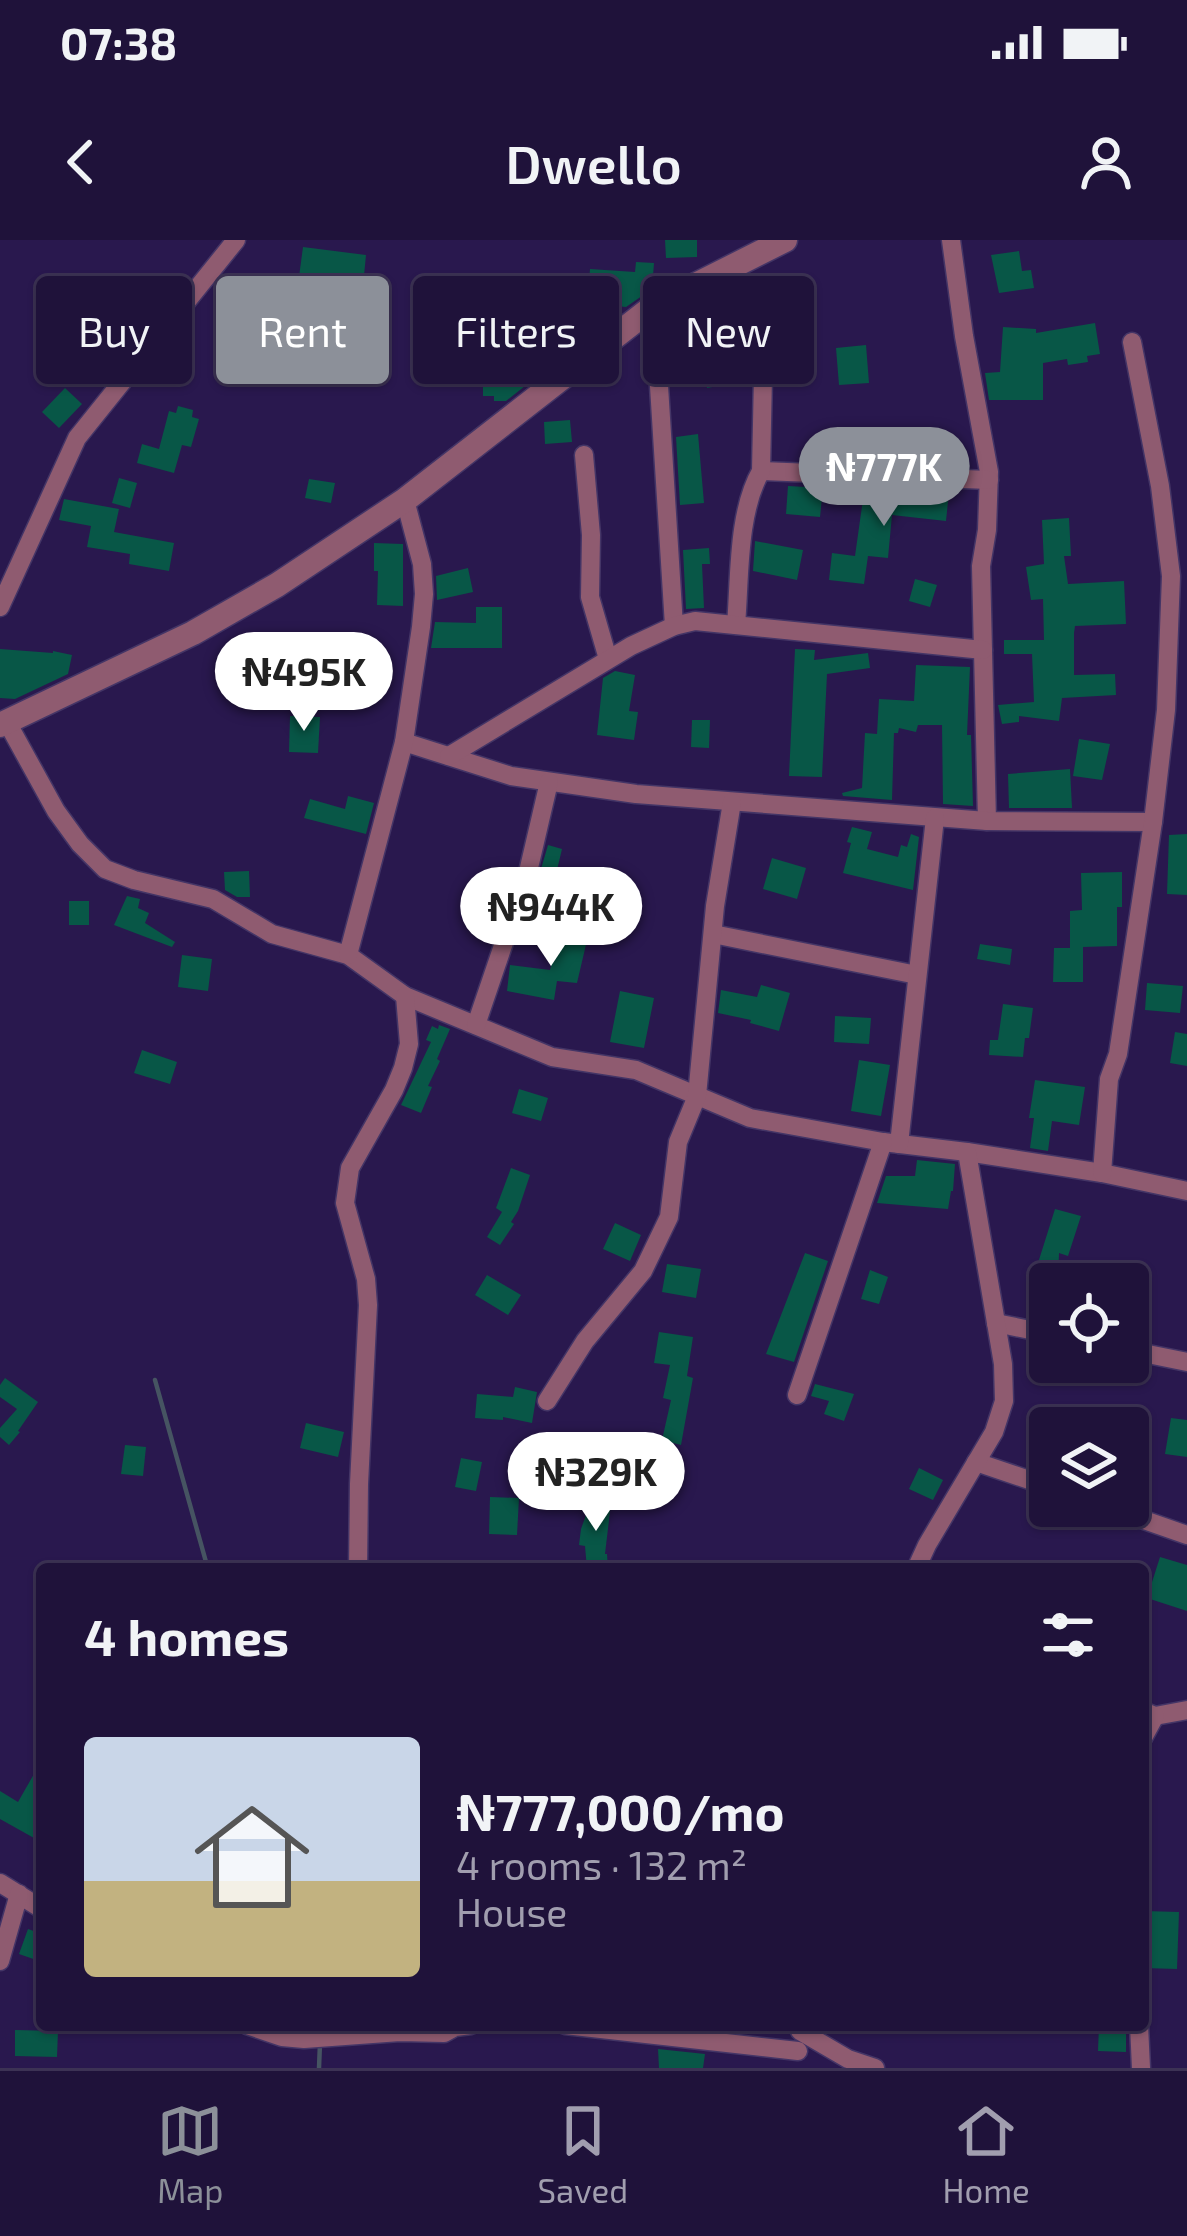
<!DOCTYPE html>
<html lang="en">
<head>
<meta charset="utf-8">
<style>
  body { margin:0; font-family:"Exo 2",sans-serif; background:#2c2045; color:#f1f3f6; height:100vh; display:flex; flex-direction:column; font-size:45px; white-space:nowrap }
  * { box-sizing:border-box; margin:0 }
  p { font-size:39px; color:#a19eaf }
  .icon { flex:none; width:66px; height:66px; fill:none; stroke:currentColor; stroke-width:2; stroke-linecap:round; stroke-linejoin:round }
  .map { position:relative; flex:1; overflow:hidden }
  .details { position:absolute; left:36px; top:1323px; width:1113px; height:468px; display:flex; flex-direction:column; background:#1f123a; border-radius:12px; box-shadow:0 3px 9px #0004,0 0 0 3px #3c3254 }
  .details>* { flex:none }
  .hud { position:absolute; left:36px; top:36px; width:1116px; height:108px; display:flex; gap:24px }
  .buttons { position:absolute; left:1029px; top:1023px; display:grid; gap:24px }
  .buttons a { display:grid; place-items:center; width:120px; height:120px; border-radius:12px; background:#1f123a; box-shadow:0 3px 9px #0004,0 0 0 3px #3c3254; font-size:60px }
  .price { position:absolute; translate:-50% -102px; padding:0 27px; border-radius:42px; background:#fff; color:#222; font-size:39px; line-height:78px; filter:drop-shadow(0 3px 6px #0008) }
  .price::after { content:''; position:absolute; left:50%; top:72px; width:36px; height:27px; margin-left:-18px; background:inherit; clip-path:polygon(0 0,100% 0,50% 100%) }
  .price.selected { background:#8c9099; color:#fff }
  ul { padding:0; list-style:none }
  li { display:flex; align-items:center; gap:36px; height:300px; padding:0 48px }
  li span { display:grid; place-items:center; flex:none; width:336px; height:240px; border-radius:12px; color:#555 }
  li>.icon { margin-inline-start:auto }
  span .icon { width:144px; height:144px; fill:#fffc; stroke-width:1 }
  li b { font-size:51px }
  h2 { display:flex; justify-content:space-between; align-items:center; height:144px; padding:0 48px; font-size:51px }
  .pill { padding:0 42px; border-radius:12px; background:#1f123a; box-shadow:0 3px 9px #0004,0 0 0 3px #3c3254; font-size:42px; line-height:108px }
  .pill.selected { background:#8c9099; color:#fff }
  .status { display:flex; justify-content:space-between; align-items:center; height:84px; padding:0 60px; background:#1f123a; direction:ltr }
  .status svg { height:33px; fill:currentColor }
  header { display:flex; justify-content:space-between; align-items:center; height:156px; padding:0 48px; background:#1f123a; font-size:54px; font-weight:600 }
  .dock { display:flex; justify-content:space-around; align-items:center; height:168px; border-top:3px solid #3c3254; background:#1f123a; font-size:33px; color:#a19eaf }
  .dock a { display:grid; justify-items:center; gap:6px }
  .dock .selected { color:#8c9099 }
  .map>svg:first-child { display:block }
</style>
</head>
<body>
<div class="status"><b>07:38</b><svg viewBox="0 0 49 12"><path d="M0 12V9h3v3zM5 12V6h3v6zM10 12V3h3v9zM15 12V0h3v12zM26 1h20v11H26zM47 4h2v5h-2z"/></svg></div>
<header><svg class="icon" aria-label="back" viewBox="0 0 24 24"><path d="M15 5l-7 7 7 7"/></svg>Dwello<svg class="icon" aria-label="person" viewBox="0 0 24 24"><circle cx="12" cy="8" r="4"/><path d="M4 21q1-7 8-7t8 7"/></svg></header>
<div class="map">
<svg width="1187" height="1828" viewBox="0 0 1187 1828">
  <rect width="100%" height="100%" fill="#29184e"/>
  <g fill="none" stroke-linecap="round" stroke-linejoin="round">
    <g stroke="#465462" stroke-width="4.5">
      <polyline points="155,1140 208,1329"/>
      <polyline points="319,1828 320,1803"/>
    </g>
  </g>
  <g fill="#085747">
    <polygon points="665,0 697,0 697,17 666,18"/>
    <polygon points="303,7 366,15 363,46 299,37"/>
    <polygon points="1019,11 1022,31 1031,30 1034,48 999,53 991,15"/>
    <polygon points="636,22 654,23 652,49 626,67 616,66 617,56 588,54 590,29 635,32"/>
    <polygon points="743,82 749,103 724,110 718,89"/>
    <polygon points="1095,83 1100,114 1087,116 1088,122 1068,125 1067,119 1043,123 1043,160 989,160 985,133 1000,132 1003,87 1036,89 1036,93"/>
    <polygon points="866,105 869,143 839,145 836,108"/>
    <polygon points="734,111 739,142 707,148 702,116"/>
    <polygon points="540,134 506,161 494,161 494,156 483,156 483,137"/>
    <polygon points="65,148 82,164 59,188 42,172"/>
    <polygon points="178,166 193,170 192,177 199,179 191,207 182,205 174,233 137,223 142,204 159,209 169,171 176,173"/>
    <polygon points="570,180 572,202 545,204 544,182"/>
    <polygon points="698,194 704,263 680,265 676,197"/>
    <polygon points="119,238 137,243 130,268 112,263"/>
    <polygon points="309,239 335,243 331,263 305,258"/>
    <polygon points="788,246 823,248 820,277 786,274"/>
    <polygon points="905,250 949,252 946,281 892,275 888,318 868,316 864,344 829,340 832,313 855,316 864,252 904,261"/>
    <polygon points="64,259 119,269 114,292 174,303 169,331 129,324 130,314 87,307 91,286 59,280"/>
    <polygon points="1069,278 1071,316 1064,316 1068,344 1124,341 1126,384 1075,386 1074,393 1074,435 1115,434 1116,455 1062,458 1059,481 1019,476 1019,482 1002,484 998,465 1034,462 1032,414 1004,414 1004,400 1044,400 1043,359 1031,360 1026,327 1044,324 1042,280"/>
    <polygon points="755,301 803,310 797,340 753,331"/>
    <polygon points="374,303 403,304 403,366 377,365 378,331 374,331"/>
    <polygon points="709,308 710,324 702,324 704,368 686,369 683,310"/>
    <polygon points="468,328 473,352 437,360 436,336"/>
    <polygon points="915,339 937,345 930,367 909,361"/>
    <polygon points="476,367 502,367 502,408 431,408 435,382 476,383"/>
    <polygon points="0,409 53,413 53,411 72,415 68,434 15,459 0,458"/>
    <polygon points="795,409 815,410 814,420 868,413 870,428 827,434 822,537 789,536"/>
    <polygon points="916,425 970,427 967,495 971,495 973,566 943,564 942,485 918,485 916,492 899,488 898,493 894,493 892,560 843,556 842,553 862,548 865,493 877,494 879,459 914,461"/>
    <polygon points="615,431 635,435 629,471 638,472 634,500 597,495 603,438"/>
    <polygon points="290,476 320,477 318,513 289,512"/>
    <polygon points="692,480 710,480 709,508 691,507"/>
    <polygon points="1079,499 1110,504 1102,540 1073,536"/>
    <polygon points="1070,529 1072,568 1009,568 1008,534"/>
    <polygon points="348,556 374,563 366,594 304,578 310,559 345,569"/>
    <polygon points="852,587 872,592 867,609 898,617 901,605 907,607 911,594 919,597 913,650 843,633 851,603 847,602"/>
    <polygon points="1187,594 1187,655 1167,654 1169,595"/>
    <polygon points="548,605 562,609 551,655 556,656 550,682 527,677"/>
    <polygon points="772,618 806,628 797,659 763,649"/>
    <polygon points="249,631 250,657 237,657 225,650 224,632"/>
    <polygon points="1122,632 1122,667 1117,667 1117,706 1083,707 1083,742 1053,742 1054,708 1070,708 1070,671 1082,670 1081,633"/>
    <polygon points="127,656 140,659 138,668 149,673 145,683 175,702 172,707 114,685"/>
    <rect x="69" y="661" width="20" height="24"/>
    <polygon points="560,690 588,696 577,743 557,741 554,760 507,751 510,725 550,730"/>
    <polygon points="980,704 1012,709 1010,725 977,719"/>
    <polygon points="182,715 212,719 208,751 178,747"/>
    <polygon points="1147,743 1183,746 1180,773 1145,770"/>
    <polygon points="761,745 790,753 779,791 750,783 751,780 718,773 721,750 757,757"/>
    <polygon points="620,751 654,758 644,808 610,802"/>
    <polygon points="1003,764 1033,768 1029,798 1025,798 1023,817 989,815 990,800 998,800"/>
    <polygon points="835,776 871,778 869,804 834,802"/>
    <polygon points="439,785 450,789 437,819 440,821 428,846 432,847 421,873 401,865 431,802 426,800 432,786 438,789"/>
    <polygon points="1175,792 1187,794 1187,826 1170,823"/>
    <polygon points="142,810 177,822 170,844 134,833"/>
    <polygon points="859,820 890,825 881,876 851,871"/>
    <polygon points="1035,840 1085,847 1079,885 1052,881 1048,911 1030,908 1034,878 1029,878"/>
    <polygon points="519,849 548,858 541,881 512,873"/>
    <polygon points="917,920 955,924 953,951 951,951 948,969 877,963 886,936 915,936"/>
    <polygon points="511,928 530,935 518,971 511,982 514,984 500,1005 487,997 502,972 496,968"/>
    <polygon points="1055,969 1081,976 1068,1016 1059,1013 1058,1044 1050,1044 1050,1052 1033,1052 1034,1023 1038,1023"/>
    <polygon points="615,983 641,995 630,1021 603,1009"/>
    <polygon points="805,1013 828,1021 794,1122 766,1114"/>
    <polygon points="667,1024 701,1029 696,1058 662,1052"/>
    <polygon points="870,1030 888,1037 879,1064 861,1059"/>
    <polygon points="487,1035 521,1055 508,1075 475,1055"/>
    <polygon points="659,1092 693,1097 687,1136 693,1138 681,1205 662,1200 671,1160 663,1158 670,1125 654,1123"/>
    <polygon points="5,1138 38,1162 18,1191 20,1192 9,1205 0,1197 0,1188 17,1169 0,1157 0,1145"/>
    <polygon points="815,1144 854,1154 844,1181 824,1174 829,1161 811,1156"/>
    <polygon points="515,1147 537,1152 532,1183 503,1177 503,1180 475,1178 477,1154 513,1157"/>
    <polygon points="1171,1178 1187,1180 1187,1217 1165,1214"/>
    <polygon points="306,1183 344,1192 338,1217 300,1208"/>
    <polygon points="125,1205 146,1207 143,1236 121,1234"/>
    <polygon points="461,1218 482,1222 476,1251 455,1247"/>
    <polygon points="919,1228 943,1240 933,1260 909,1249"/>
    <polygon points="490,1257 519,1258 517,1295 489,1294"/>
    <polygon points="592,1258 611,1263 605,1314 607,1314 608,1329 587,1329 585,1306 579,1305 581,1289"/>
    <polygon points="1160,1317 1187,1325 1187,1371 1147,1358"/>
    <polygon points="42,1520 42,1584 34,1598 0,1579 0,1551 18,1562"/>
    <polygon points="1144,1671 1179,1672 1177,1729 1143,1728"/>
    <polygon points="28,1689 42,1694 42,1722 19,1714"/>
    <polygon points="1099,1785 1126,1785 1126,1812 1098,1811"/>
    <polygon points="15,1790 58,1791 57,1817 15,1816"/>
    <polygon points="658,1809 705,1814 703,1828 659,1828"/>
  </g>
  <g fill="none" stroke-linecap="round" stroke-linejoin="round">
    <defs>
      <g id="minor">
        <polyline points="951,0 964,96 989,232 987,290 981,326 987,581"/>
        <polyline points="654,66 674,386"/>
        <polyline points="584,215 591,295 590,357 608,419"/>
        <polyline points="761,231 989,240"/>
        <polyline points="0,367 77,198 236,0"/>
        <path d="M736 385C740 338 737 273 761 231L763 136 769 96 749 51"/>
        <polyline points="7,482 56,571 80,604 105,629 134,640 213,659 272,694 348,715 405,756 552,817 636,830 750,878 883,902 967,912 1102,933 1187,951"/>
        <polyline points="404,502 511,536 636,554 987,581 1153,582"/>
        <polyline points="449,516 631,406 674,386 695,381 983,410"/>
        <polyline points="713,694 917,735"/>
        <polyline points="348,715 404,502 421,387 424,354 422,324 405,260"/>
        <polyline points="476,785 528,632 549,542"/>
        <polyline points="899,904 935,578"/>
        <polyline points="1102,933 1109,839 1118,814 1153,582 1166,470 1171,336 1160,246 1132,102"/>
        <polyline points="996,1083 1050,1094"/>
        <polyline points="1128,1110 1187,1122"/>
        <polyline points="797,1155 883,902"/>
        <polyline points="547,1161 585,1101 643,1031 669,977 678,902 697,856 715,666 732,562"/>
        <polyline points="976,1222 1050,1247"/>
        <polyline points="1104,1266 1187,1295"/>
        <polyline points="358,1329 359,1244 368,1065 366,1039 345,963 350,928 394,850 403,828 409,804 405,756"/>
        <polyline points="916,1329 927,1305 994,1192 1004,1161 1003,1124 967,912"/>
        <polyline points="1143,1471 1155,1476 1187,1470"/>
        <polyline points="1143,1498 1155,1476"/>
        <polyline points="0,1643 42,1669"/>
        <polyline points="0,1721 19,1654"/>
        <polyline points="247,1785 282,1797 304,1799 400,1792 444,1793 455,1787 471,1785"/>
        <polyline points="565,1785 798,1811"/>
        <polyline points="1139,1785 1141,1828"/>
        <polyline points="800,1791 848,1819 875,1828"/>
      </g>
      <polyline id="tertiary" points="0,485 193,393 277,345 405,260 654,66 785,0"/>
    </defs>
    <use href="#minor" stroke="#443566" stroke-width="21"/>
    <use href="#tertiary" stroke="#443566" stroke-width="27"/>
    <use href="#minor" stroke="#8f5b70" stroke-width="18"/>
    <use href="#tertiary" stroke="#8f5b70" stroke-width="24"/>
  </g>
</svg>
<div class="buttons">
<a><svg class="icon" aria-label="locate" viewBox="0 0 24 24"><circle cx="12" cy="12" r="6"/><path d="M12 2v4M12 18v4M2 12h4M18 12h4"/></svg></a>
<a><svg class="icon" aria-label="layers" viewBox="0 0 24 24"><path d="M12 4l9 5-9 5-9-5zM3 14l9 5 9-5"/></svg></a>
</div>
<b class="price selected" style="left:884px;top:289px">₦777K</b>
<b class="price" style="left:304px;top:494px">₦495K</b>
<b class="price" style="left:551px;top:729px">₦944K</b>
<b class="price" style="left:596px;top:1294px">₦329K</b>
<div class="hud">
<a class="pill">Buy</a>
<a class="pill selected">Rent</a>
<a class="pill">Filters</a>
<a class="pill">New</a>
</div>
<section class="details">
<h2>4 homes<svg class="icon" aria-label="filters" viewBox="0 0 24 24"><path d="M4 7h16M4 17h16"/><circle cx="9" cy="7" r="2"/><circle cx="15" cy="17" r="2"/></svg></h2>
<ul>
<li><span style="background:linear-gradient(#c9d6e8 60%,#c2b280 0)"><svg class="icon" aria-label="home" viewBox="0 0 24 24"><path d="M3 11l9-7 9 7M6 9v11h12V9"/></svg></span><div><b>₦777,000/mo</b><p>4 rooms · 132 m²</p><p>House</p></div></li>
</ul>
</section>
</div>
<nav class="dock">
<a class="selected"><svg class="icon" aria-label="map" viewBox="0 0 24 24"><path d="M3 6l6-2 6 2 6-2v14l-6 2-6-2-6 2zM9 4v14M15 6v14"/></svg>Map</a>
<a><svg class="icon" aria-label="saved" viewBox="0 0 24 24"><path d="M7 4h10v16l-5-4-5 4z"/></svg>Saved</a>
<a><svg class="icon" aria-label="home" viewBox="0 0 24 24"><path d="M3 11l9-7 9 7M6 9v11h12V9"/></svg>Home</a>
</nav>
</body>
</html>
